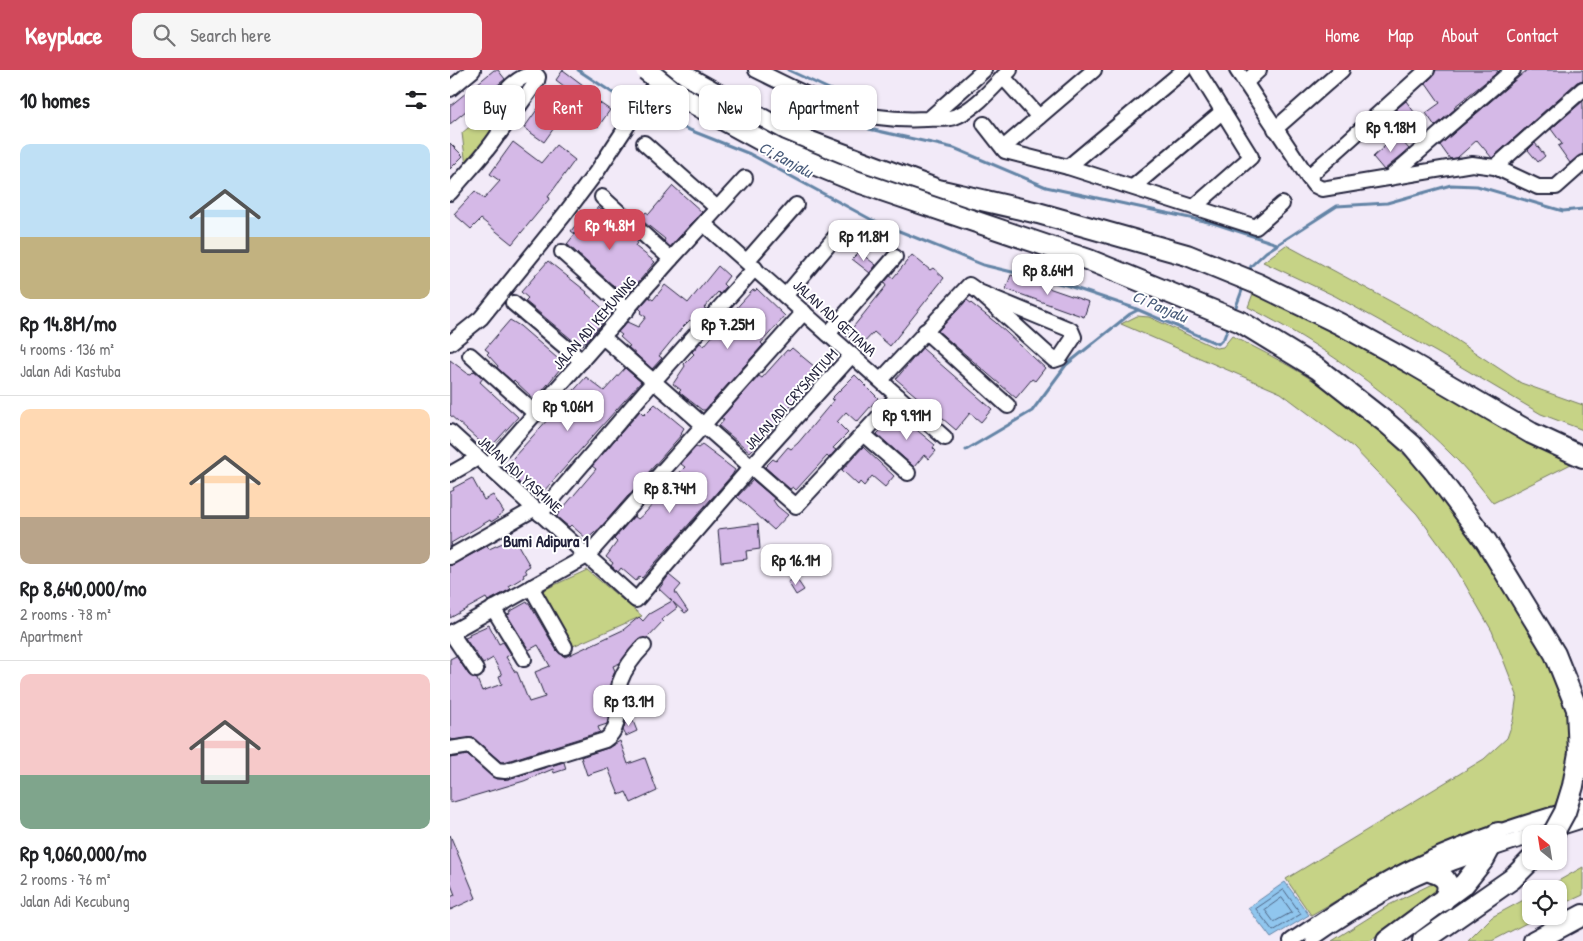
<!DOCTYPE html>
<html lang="en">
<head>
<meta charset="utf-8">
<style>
  body { margin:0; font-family:"Patrick Hand",sans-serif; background:#f6f6f6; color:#202124; height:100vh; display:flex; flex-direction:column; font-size:19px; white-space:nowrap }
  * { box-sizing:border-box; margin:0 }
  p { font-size:16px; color:#757577 }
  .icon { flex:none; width:28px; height:28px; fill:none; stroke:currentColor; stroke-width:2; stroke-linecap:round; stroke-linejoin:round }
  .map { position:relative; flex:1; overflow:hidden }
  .side { display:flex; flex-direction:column; background:#fff; width:450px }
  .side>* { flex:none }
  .guide { position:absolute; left:15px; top:15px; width:475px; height:45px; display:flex; gap:10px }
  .needle { width:32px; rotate:330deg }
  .fabs { position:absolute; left:1072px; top:755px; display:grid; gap:10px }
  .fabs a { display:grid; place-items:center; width:45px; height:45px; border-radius:10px; background:#fff; box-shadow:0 1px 4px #0004; font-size:25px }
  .price { position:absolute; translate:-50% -42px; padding:0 11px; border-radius:10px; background:#fff; color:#222; font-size:16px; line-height:32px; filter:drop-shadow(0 1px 2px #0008) }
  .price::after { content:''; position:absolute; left:50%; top:30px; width:15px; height:11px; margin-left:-8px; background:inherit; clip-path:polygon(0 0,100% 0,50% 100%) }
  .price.current { background:#d1495b; color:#fff }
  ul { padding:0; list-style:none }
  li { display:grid; align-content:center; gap:10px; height:265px; padding:0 20px }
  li+li { border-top:1px solid #e0e0e0 }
  li span { display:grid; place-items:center; height:155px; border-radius:10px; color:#555 }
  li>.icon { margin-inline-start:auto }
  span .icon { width:90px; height:90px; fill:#fffc; stroke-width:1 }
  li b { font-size:21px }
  h2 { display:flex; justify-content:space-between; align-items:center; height:60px; padding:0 20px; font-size:21px }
  .tag { padding:0 18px; border-radius:10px; background:#fff; box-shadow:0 1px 4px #0004; font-size:18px; line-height:45px }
  .tag.current { background:#d1495b; color:#fff }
  header { display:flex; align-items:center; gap:30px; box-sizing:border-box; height:70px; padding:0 25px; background:#d1495b; color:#fff }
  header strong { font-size:24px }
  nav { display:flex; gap:28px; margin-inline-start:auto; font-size:18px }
  .search { width:350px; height:45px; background:#f6f6f6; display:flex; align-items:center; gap:12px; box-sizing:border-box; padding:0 18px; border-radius:10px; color:#757577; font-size:19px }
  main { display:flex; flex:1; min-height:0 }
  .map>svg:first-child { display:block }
</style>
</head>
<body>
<header>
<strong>Keyplace</strong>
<div class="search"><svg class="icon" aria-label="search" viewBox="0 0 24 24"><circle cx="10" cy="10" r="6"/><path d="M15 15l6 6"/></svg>Search here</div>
<nav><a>Home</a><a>Map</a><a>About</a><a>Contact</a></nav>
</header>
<main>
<section class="side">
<h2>10 homes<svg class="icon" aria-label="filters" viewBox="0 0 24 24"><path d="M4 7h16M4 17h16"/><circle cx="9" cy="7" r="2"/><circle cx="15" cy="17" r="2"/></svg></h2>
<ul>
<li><span style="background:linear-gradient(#bfe0f5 60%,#c2b280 0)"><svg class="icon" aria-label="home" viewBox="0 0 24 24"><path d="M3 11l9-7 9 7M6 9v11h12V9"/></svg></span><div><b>Rp 14.8M/mo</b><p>4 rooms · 136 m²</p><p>Jalan Adi Kastuba</p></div></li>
<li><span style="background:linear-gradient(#ffd9b3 70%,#b9a48a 0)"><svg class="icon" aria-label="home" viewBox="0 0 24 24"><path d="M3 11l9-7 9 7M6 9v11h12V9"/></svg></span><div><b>Rp 8,640,000/mo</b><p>2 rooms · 78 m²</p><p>Apartment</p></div></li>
<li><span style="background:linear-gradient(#f6c9c9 65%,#7fa58c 0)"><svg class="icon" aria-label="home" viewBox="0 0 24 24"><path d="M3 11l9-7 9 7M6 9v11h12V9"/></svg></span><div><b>Rp 9,060,000/mo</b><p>2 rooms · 76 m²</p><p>Jalan Adi Kecubung</p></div></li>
</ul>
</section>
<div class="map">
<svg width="1133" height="871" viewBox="0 0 1133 871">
  <rect width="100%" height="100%" fill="#f2eaf8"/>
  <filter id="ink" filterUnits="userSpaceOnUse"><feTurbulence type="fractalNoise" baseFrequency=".02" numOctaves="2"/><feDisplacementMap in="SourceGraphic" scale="10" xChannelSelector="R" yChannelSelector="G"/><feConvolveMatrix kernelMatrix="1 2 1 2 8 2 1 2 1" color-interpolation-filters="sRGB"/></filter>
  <g filter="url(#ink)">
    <g fill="#c6d386" stroke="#747a60">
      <polygon points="40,40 42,64 16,96 12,63"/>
      <polygon points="836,175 979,252 1071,313 1133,335 1133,360 1091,344 986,282 885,226 813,192"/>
      <path d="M804 221 900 269 1063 365 1121 394 1043 433C1030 417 1017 399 1001 384 941 324 873 275 798 237Z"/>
      <path d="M687 246 699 247 766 278 773 277 782 266C829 289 873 313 913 347 952 381 993 420 1022 462 1042 491 1059 523 1076 553 1094 584 1112 614 1119 650 1123 671 1113 720 1103 738L1022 762 948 795 861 845 836 809 1034 689 1057 668 1063 651 1067 625 1042 561 1004 495 967 444 903 377 831 323 671 254Z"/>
      <polygon points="137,500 192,546 114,580 85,524"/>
      <polygon points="1133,797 1133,825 1109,836 1109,819 1094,819"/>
      <polygon points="984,813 989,816 990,822 980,831 920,871 882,871 939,835"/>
      <polygon points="1081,826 1081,846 1090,846 1042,871 1018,871 1042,847"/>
    </g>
    <polygon fill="#90c6ee" stroke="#6484a6" points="835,812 859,845 821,868 798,838"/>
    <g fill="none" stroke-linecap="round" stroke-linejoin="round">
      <g stroke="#4e6483" stroke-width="1">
        <polygon points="834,820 851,844 823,861 806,839"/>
        <polygon points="832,828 842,842 824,852 815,840"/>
      </g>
      <g stroke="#6484a6" stroke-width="3">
        <polyline points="128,0 184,37"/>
        <polyline points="338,0 405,31 411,38"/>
        <polyline points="192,41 300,84 422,150 533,195 616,215 684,238 768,274 774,268 779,255"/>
        <polyline points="415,49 419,59 504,78 596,117 763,153 827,174"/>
        <polyline points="799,203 801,196 816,182 887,136 937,133 1001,115 1027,116 1113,141 1133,139"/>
        <polyline points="784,242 794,215"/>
        <polyline points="516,380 582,341 616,295 680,244 688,240"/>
      </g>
    </g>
    <g fill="#d5b9e7" stroke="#22223b">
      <polygon points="44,0 48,0 55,9 0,54 0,36"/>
      <polygon points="113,0 133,15 126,25 106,10"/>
      <polygon points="986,0 1047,0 1048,2 1004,37 1005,39 985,56 976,43 990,33 976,13 983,6"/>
      <polygon points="1077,0 1133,0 1133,10 1127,12 1042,88 1027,70 1007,88 1000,89 990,75"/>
      <polygon points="96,27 116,41 94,72 74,58"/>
      <polygon points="141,27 160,40 148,57 129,44"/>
      <polygon points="956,31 967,46 955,55 944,41"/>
      <polygon points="1133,31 1133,84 1120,93 1108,76 1112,74 1101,59"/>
      <polygon points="947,65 959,79 934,100 923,87"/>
      <polygon points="63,72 91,93 106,75 125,90 98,127 100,128 62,174 31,149 21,159 4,144 25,121 34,129 50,111 40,104"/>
      <polygon points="0,73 13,86 0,99"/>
      <polygon points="1085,73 1095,86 1088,92 1078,80"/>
      <polygon points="223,116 252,142 220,177 214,171 215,169 190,149 196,142 199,144"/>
      <polygon points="148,137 188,171 185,176 205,192 176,227 117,174 125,164 121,161 132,147 137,151"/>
      <polygon points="409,182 426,195 420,203 402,189"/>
      <polygon points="462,185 480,200 483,198 494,208 440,276 424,262 410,277 396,266 436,216 434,213 440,206 443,208"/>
      <polygon points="98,191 137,222 136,223 159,244 136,272 135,271 132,275 128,272 126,273 75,231 78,228 71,222"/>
      <polygon points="268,196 279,206 273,214 276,217 270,224 268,222 254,238 256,239 250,246 249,245 242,252 240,250 232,258 209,286 212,288 202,299 178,277 180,276 170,267 172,265 168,262 177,252 188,257 196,247 190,243 192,241 189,238 199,227 203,230 215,215 238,233"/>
      <polygon points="561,205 639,232 634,247 556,219"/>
      <polygon points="307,219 335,246 311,273 313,275 255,340 252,340 229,322 231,320 223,314 235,296 234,294 244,284 242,282 250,273 254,276 290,234 303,220 305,221"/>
      <polygon points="517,230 545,252 595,298 585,311 582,309 566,328 488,261"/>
      <polygon points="60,250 70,256 114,294 85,330 64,310 63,312 47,298 48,296 37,284 39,282 35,279"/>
      <polygon points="342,278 371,302 368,305 370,307 339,338 337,343 300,382 269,356 274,350 271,348 309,306 312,308 337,280 339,281"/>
      <polygon points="472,278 542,339 531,352 520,343 506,360 446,309"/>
      <polygon points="0,290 17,303 21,304 24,301 33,308 30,312 68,347 40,378 37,375 35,376 0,345"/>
      <polygon points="175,298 191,312 93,422 88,426 82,421 80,423 54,398 136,307 154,321"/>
      <polygon points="405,305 428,328 407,352 396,342 387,352 398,363 383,378 386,380 379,388 377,386 346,420 343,417 340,419 315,397 323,389 326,391 338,377 341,379 348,373 384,330 381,329"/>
      <polygon points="205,334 234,358 231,363 232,364 150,458 137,469 121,455 119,457 107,447 108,444 146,399 142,396 190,341 194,345"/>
      <polygon points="445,346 449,348 451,347 485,375 483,378 486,381 479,389 474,385 464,397 427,364"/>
      <polygon points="252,375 285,400 282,405 192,508 190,506 186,511 171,498 168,502 161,496 163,493 156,487 167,472 164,469 184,446 188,449 196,442 232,400 235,397 231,394 234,390 246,377 248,378"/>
      <polygon points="413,377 444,406 435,417 422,406 414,416 410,412 408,415 392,400"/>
      <polygon points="22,408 34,430 43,425 54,442 48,446 49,447 41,452 40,450 1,473 2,476 0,477 0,422 4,420 3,418"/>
      <polygon points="303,410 324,428 323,430 327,436 338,445 324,460 287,427"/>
      <polygon points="308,454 310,479 296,481 297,489 271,492 268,459"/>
      <polygon points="64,468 80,496 75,499 77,503 73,505 74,507 59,516 61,519 42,529 38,531 36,528 0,548 0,496 37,476 39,479"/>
      <polygon points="219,505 231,515 225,522 238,541 235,543 223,532 227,538 211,550 213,551 197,568 188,570 170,593 163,596 165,601 159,616 158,649 157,654 148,657 150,662 54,692 51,692 23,668 0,670 0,589 6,586 19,605 27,609 32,621 52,614 49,606 52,605 43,588 33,594 15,568 20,566 19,564 39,555 49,574 53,572 61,584 56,587 65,602 67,602 79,632 95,627 85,602 100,596 88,575 79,580 57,545 60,544 59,542 77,532 79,533 107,581 115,587 173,560 189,547 193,551 199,544 222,531 209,519"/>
      <polygon points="346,508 354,520 346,525 338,512"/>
      <polygon points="181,646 187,661 176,666 173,660 176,648"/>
      <polygon points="170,671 178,694 195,688 207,721 181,733 176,722 169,725 158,698 137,705 131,687 158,678"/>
      <polygon points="17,685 46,709 58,709 114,692 116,699 104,703 103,699 74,711 0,733 0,688"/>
      <polygon points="0,765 26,828 0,840 0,827 5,825 0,812"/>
    </g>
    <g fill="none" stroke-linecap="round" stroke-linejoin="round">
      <defs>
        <g id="minor">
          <path d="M306 0C365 29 407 53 476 49 488 48 498 51 509 45 528 36 545 15 560 0"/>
          <polyline points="787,0 858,107 864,115 872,119 1022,94 1045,97 1088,117 1106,117 1133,93"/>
          <polyline points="795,13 809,0"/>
          <polyline points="0,19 23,0"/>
          <polyline points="589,47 644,0"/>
          <polyline points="480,48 534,0"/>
          <polyline points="534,54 555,81 618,97 806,157 832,134"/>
          <polyline points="825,59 892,0"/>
          <polyline points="194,73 267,138"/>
          <polyline points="553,78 589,47 553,7"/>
          <polyline points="618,97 734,0"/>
          <polyline points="1045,97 1133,19"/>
          <polyline points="858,107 977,0"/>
          <polyline points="939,108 1063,0"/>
          <polyline points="683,117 773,41"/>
          <path d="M0 123C15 104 34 86 47 66 52 59 47 44 49 35 51 21 70 5 85 4L88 7 87 11 49 64"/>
          <polyline points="152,127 221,189"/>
          <polyline points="744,137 801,87 747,0"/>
          <polyline points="254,154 495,368"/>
          <polyline points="112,182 177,240"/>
          <polyline points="297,191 346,135"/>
          <polyline points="335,226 391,160"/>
          <polyline points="63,233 132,291"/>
          <polyline points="475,261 558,336"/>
          <polyline points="378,264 445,187"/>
          <polyline points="154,268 346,436 448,326"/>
          <polyline points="0,273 31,248 114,145 148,100 214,0"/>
          <polyline points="20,285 86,344"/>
          <polyline points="431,310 519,215 529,222 621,260 624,267 610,288 604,290 529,222"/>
          <polyline points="0,362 186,530 301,397 402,285"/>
          <polyline points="413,364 458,403"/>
          <polyline points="38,397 221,189 295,108"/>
          <polyline points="0,404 28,388"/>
          <polyline points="90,444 204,311 305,198"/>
          <polyline points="0,487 84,439"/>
          <polyline points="81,517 115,577"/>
          <polyline points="43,538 74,589"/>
          <polyline points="0,563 137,486 354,242"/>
          <polyline points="1,563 26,600"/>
          <path d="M0 679 20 676 47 700 55 701 155 670C174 657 165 632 170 612 175 598 184 586 194 576"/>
          <polyline points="1089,764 1133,750"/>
          <path d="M863 868C886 852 910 837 935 823 981 798 1032 782 1081 766"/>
          <path d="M841 871C883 843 925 814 971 793 1022 769 1079 751 1133 736"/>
        </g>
        <g id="highway">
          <polyline points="228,0 238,8 337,63 488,120 588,143 737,185 808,214 890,254 961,293 1081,363 1133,387"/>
          <path d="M982 802C999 807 1001 817 993 831"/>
          <polyline points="937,871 1014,814 1034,789 1048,763"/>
          <polyline points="973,871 1062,809 1081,790"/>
          <polyline points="1084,871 1133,845"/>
        </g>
      </defs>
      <use href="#minor" stroke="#22223b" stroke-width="18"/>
      <use href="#highway" stroke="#22223b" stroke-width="24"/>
      <use href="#minor" stroke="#fff" stroke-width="14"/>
      <use href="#highway" stroke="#fff" stroke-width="20"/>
      <defs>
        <polyline id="highway-bridge" points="196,0 226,24 327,79 405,111 639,190 791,252 868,299 938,354 962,375 983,400 1036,471 1105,584 1127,639 1129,683 1123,716 1115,742 1103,764"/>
      </defs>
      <use href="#highway-bridge" stroke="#22223b" stroke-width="24" stroke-linecap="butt"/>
      <use href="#highway-bridge" stroke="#fff" stroke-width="20"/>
    </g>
  </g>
  <g text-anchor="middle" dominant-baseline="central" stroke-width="4" stroke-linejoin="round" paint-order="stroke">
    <g font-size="15" fill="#22223b" stroke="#fff">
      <text transform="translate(385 248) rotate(42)">JALAN ADI GETIANA</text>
      <text transform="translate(144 253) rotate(-49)">JALAN ADI KEMUNING</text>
      <text transform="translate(341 329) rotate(-48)">JALAN ADI CRYSANTIUM</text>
      <text transform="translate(70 404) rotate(42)">JALAN ADI YASMINE</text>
    </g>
    <g font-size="16" font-style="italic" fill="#485b7a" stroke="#fff">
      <text transform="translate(336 89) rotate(28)">Ci Panjalu</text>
      <text transform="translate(710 236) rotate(23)">Ci Panjalu</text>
    </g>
    <g font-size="16" font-weight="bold" fill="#22223b" stroke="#fff">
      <text x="96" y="471">Bumi Adipura 1</text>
    </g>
  </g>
</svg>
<div class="fabs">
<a><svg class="needle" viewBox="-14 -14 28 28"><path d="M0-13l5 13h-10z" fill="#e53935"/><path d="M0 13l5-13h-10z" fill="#757577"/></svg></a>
<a><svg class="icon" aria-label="locate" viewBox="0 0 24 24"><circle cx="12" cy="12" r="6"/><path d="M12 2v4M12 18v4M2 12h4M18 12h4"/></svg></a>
</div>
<b class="price" style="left:941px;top:83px">Rp 9.18M</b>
<b class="price current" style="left:160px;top:181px">Rp 14.8M</b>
<b class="price" style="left:414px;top:192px">Rp 11.8M</b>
<b class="price" style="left:598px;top:226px">Rp 8.64M</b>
<b class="price" style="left:278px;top:280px">Rp 7.25M</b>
<b class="price" style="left:118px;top:362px">Rp 9.06M</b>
<b class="price" style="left:457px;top:371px">Rp 9.91M</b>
<b class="price" style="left:220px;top:444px">Rp 8.74M</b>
<b class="price" style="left:346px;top:516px">Rp 16.1M</b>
<b class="price" style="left:179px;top:657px">Rp 13.1M</b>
<div class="guide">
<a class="tag">Buy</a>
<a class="tag current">Rent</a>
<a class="tag">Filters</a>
<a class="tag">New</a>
<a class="tag">Apartment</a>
</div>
</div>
</main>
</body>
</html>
